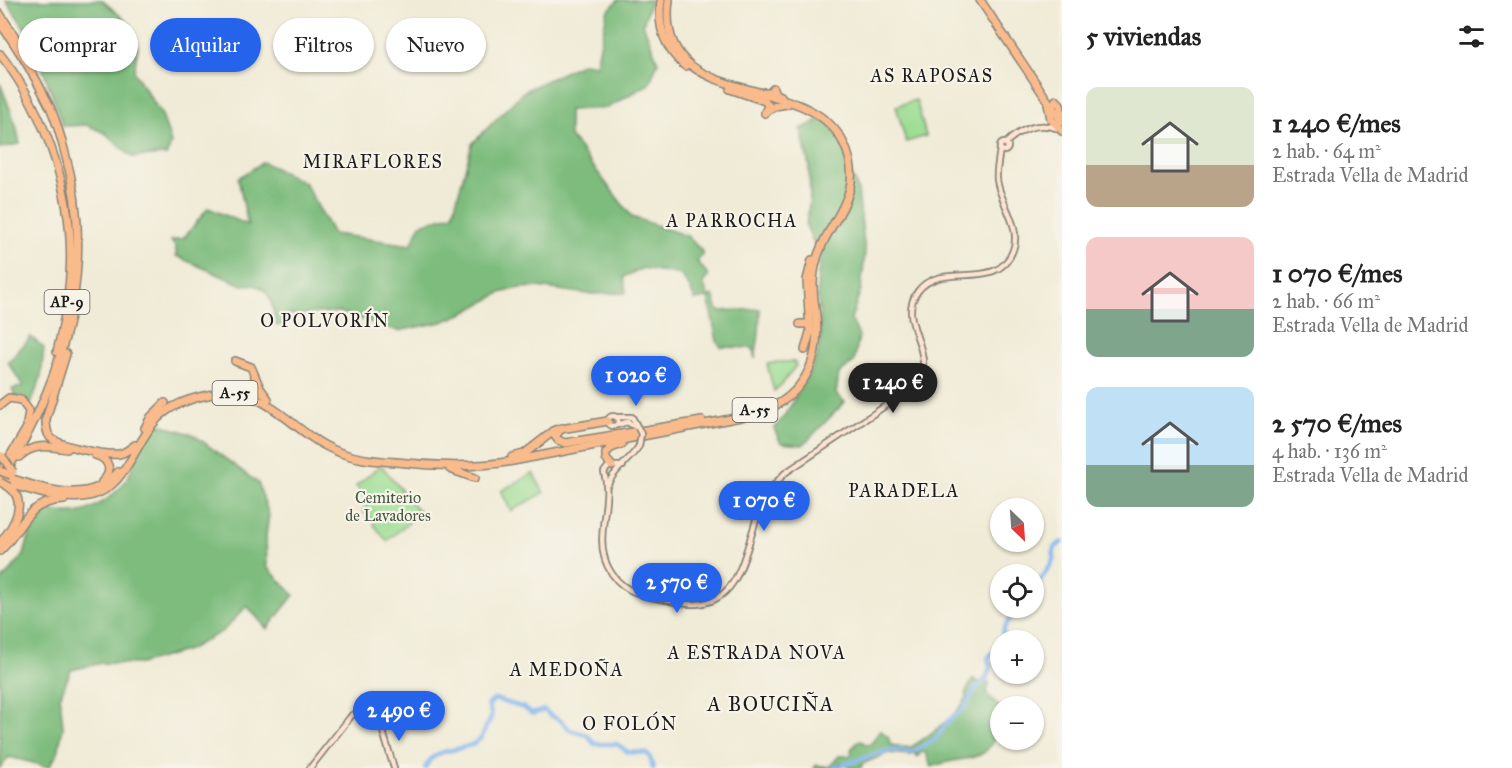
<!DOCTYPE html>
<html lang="es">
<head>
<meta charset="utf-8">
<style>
  body { margin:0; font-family:"IM FELL Great Primer",serif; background:#f2f2f2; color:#222; height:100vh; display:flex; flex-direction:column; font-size:22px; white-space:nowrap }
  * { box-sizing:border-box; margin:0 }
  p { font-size:20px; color:#767676 }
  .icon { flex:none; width:33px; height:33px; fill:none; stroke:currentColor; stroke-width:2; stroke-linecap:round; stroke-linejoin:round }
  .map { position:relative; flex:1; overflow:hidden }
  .side { display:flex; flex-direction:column; background:#fff; width:450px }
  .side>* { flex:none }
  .top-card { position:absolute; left:18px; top:18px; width:570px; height:54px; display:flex; gap:12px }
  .needle { width:39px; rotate:155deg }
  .tools { position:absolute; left:990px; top:498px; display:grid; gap:12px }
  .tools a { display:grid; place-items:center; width:54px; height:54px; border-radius:50%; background:#fff; box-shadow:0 2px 4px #0004; font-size:30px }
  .price { position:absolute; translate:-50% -51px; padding:0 14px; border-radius:21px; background:#2563eb; color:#fff; font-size:20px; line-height:39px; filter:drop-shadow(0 2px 3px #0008) }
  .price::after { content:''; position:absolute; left:50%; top:36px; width:18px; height:14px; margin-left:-9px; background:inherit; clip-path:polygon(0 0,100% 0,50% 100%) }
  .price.current { background:#222; color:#fff }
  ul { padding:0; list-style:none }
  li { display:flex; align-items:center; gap:18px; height:150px; padding:0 24px }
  li span { display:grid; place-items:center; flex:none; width:168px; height:120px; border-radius:12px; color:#555 }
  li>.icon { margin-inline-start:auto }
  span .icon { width:72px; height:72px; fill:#fffc; stroke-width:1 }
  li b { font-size:26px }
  h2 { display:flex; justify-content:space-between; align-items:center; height:72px; padding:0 24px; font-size:26px }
  .tag { padding:0 21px; border-radius:27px; background:#fff; box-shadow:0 2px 4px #0004; font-size:21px; line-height:54px }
  .tag.current { background:#2563eb; color:#fff }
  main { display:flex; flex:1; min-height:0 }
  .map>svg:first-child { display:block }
</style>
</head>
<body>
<main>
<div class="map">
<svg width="1062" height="768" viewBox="0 0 1062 768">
  <rect width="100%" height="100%" fill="#f7f3e8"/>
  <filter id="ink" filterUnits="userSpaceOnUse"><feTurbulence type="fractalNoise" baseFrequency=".0167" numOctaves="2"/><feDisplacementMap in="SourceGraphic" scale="12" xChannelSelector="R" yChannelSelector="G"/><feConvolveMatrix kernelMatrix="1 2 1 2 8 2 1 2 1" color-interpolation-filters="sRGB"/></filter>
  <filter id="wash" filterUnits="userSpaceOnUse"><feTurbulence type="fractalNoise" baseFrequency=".008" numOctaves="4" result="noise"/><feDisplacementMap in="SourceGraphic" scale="24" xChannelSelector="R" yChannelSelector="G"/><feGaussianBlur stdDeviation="1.35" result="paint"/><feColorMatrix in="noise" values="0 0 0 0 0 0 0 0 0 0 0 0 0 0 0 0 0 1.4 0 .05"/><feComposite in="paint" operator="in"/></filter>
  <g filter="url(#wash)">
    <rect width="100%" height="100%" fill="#f0ebd6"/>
    <g fill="#9cdd93" stroke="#5c7c58" stroke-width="1.5">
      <polygon points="916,100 926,136 906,142 896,106"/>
      <polygon points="777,362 795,362 796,365 783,383 774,391 767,364"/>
      <polygon points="381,465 420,513 387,541 374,525 373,519 369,519 363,510 367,505 367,500 356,486"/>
      <polygon points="533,473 544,493 511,511 501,491"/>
    </g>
    <g fill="#7dbc7d" stroke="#4c6c4c" stroke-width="1.5">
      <polygon points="6,0 102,0 130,24 138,48 134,72 162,115 171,143 167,155 132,157 105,133 87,125 63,126 33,41"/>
      <path d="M618 0H651L643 24 658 62 649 84 607 108 569 110V135L632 217 687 236 701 250 703 255 697 261 709 276 703 282 708 296 713 295 718 311 760 309 759 334 755 359 753 348 721 347 717 341 708 298 695 300 690 288 681 275 643 268 624 277 626 293 588 294 538 287 519 288 500 293 466 312 442 322 398 331 340 312 286 315 282 326 276 325C272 302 270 281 242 285L176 256V248L171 241 184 238 208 208 248 225 238 178 263 162 305 183 333 234 411 245 421 224 453 214 472 144 524 91 583 63 596 65 607 12Z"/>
      <polygon points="0,83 16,125 20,144 0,148"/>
      <path d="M823 118 838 133 858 191 865 253 861 289 851 319 859 336 854 362 839 373 836 394 845 402 803 445 781 443 774 429C785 417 791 405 799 391 810 371 821 355 820 331 820 299 813 286 822 253L814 244 806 225 810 199 809 166 801 129Z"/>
      <polygon points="31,337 44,348 41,377 31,404 22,397 15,396 12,389 23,386 8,362"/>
      <path d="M159 424 194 435 258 483 269 515 266 536 267 567 294 595 267 629 247 606 223 631 188 650 140 664 102 663 71 670 60 697 63 727 58 753 49 767 9 757 0 768V582L24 555 30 532 46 510C55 511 65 514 74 513 93 512 121 492 129 475 137 457 142 436 159 424Z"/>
      <path d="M973 679 980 683 984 679 989 683 986 693 1000 707V725H997C991 768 964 753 931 767L926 753 921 752 918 757 915 753 911 755 888 753 862 764 861 768H851L840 763 835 768H814L817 765 829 767 839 756H848L852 754 851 749 860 740 867 745 871 744 880 730 888 737 891 745 910 748C926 738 959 714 967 697L965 694Z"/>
    </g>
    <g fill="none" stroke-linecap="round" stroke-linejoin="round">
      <g stroke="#83b5ef" stroke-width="4.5">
        <path d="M1034 599C1039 592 1038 587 1041 580 1049 564 1054 569 1054 548L1062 542"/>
        <polyline points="1001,640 1004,628 1018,608"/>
        <polyline points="996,649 1000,643"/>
        <polyline points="590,738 594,744 617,744 628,752 646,753 650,757 653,768"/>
        <path d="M425 768C436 743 465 755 481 738 484 735 484 729 487 725 493 716 492 715 488 705L495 699 524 708 532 714 544 710 551 716 560 720 570 730 587 735"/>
        <polyline points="833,768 890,750 912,752 935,740 948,721 965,707 976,688 986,680 990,667 988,658 992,653"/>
      </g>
    </g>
  </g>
  <g filter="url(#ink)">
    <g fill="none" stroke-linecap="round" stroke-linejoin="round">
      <defs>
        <g id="secondary">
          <circle cx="1004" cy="147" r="4"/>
          <path d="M1005 144C1020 129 1039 121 1059 129"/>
          <circle cx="613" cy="421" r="5"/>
          <polyline points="616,417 632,417 638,428"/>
          <polyline points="617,425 627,422 636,427"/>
          <path d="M623 466H609L604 472C613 502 593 537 608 567 619 589 637 595 660 599 672 601 684 605 696 604 736 602 743 561 753 530 756 518 766 496 767 488L772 487 785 473 906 392C950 359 892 325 918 291 942 259 997 294 1013 250 1022 226 1000 203 997 180 996 169 999 159 1000 148"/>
          <path d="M608 484C613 471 631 459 639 446"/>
          <polyline points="381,725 394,768"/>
          <path d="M310 768 352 715C364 711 372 719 380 727H383"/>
        </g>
        <g id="highway">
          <path d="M661 0C657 26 665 49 685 66"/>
          <polyline points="980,0 1062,122"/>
          <polyline points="0,14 17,40"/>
          <path d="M0 23C18 48 34 74 47 101 56 117 60 135 65 153 98 270 63 382 0 482"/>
          <path d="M0 54C47 114 75 198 70 274 69 300 63 327 57 352"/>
          <polyline points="730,89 765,101 768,105 765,113"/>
          <polyline points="764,92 770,92 773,88 775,94 781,96"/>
          <polyline points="1048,104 1051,119 1062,131"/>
          <polyline points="1050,110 1056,100 1060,104 1062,114"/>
          <polyline points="765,113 775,106 787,104"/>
          <polyline points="800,324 807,324"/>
          <polyline points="805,350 810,332 807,280 812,260"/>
          <path d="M66 354 46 419C46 425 46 432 50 437 58 446 107 456 119 454 125 453 130 449 135 445"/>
          <polyline points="235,361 251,367 260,388 268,399"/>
          <polyline points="239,386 264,394"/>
          <polyline points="0,405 9,398 21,400 29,411 27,424"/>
          <polyline points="145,428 151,417 165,403"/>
          <polyline points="562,428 555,436 558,440 565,443 702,421"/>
          <path d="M95 455C109 459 114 471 102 482"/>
          <path d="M19 457C33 443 48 446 67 449"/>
          <polyline points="512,457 524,454 555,430 608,421"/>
          <polyline points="612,466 606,459 606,453 611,448 622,444"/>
          <polyline points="450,469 475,478"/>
          <polyline points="0,473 31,421"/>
          <path d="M9 478C45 489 89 506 118 472"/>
          <path d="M7 483C31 490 56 500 82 497 126 493 132 446 157 419 172 403 199 396 219 393 269 388 293 433 334 450 353 459 375 461 396 462 435 466 474 468 513 461L751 415C800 402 821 366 816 316 814 300 811 283 815 266 824 221 869 198 844 144 808 67 654 115 669 0"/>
          <path d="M0 543C13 527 29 502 9 487"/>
          <path d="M0 551C24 528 24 502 64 500"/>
        </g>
      </defs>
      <use href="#secondary" stroke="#868479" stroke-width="8"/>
      <use href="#highway" stroke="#868479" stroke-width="10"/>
      <use href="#secondary" stroke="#fde4d1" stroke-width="4.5"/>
      <use href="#highway" stroke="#fabb8c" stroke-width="7"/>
      <defs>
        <polyline id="secondary-bridge" points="638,428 641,434 639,446"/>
        <g id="highway-bridge">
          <polyline points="2,456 13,472"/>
          <polyline points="0,471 11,475"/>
          <polyline points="0,482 9,487"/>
        </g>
      </defs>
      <use href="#secondary-bridge" stroke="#868479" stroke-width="8" stroke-linecap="butt"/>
      <use href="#highway-bridge" stroke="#868479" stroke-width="10" stroke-linecap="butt"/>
      <use href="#secondary-bridge" stroke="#fde4d1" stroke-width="4.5"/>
      <use href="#highway-bridge" stroke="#fabb8c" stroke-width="7"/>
    </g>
  </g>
  <g text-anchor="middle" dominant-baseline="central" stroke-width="4.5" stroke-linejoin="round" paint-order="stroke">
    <g fill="#f7f3e8" stroke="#5e5c59" stroke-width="1.5">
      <rect x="44.5" y="290" width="45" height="24" rx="4.5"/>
      <rect x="212.5" y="381" width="45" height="24" rx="4.5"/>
      <rect x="732.5" y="398" width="45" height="24" rx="4.5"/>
    </g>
    <g font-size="15" font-weight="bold" fill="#1c1c1c">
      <text x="67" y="302">AP-9</text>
      <text x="235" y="393">A-55</text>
      <text x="755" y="410">A-55</text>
    </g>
    <g font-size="16" fill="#425640" stroke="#f7f3e8">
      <text x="388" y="497">Cemiterio<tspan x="388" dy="18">de Lavadores</tspan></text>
    </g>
    <g font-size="18" letter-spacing="1.5" fill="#1c1c1c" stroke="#f7f3e8">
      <text x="932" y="76">AS RAPOSAS</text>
      <text x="373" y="162">MIRAFLORES</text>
      <text x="732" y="221">A PARROCHA</text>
      <text x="325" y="321">O POLVORÍN</text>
      <text x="904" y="491">PARADELA</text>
      <text x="757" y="653">A ESTRADA NOVA</text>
      <text x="567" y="670">A MEDOÑA</text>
      <text x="630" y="724">O FOLÓN</text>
    </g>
    <g font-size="20" letter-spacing="1.5" fill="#1c1c1c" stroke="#f7f3e8">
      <text x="771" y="704">A BOUCIÑA</text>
    </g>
  </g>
</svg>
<div class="tools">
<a><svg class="needle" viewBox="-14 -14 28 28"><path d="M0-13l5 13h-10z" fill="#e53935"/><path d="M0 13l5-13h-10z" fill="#767676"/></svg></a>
<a><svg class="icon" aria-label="locate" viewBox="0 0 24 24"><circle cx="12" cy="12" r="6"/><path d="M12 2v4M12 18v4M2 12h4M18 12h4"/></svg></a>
<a>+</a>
<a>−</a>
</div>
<b class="price" style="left:636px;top:407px">1 020 €</b>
<b class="price current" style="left:893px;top:414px">1 240 €</b>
<b class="price" style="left:764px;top:532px">1 070 €</b>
<b class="price" style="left:677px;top:614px">2 570 €</b>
<b class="price" style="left:399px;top:742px">2 490 €</b>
<div class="top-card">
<a class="tag">Comprar</a>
<a class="tag current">Alquilar</a>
<a class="tag">Filtros</a>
<a class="tag">Nuevo</a>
</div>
</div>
<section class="side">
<h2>5 viviendas<svg class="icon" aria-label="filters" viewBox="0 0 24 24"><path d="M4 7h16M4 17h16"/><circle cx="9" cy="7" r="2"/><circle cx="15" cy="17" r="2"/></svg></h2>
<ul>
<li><span style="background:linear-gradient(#dfe7d0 65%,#b9a48a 0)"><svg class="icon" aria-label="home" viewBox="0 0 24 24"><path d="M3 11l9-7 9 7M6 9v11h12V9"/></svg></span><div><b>1 240 €/mes</b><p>2 hab. · 64 m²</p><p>Estrada Vella de Madrid</p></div></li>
<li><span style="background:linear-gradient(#f6c9c9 60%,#7fa58c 0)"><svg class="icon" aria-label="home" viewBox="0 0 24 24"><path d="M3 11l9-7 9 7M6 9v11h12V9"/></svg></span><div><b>1 070 €/mes</b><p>2 hab. · 66 m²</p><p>Estrada Vella de Madrid</p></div></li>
<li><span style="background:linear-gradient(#bfe0f5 65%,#7fa58c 0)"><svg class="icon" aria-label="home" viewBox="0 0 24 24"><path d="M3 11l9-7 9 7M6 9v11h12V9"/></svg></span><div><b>2 570 €/mes</b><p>4 hab. · 136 m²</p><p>Estrada Vella de Madrid</p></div></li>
</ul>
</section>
</main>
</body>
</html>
